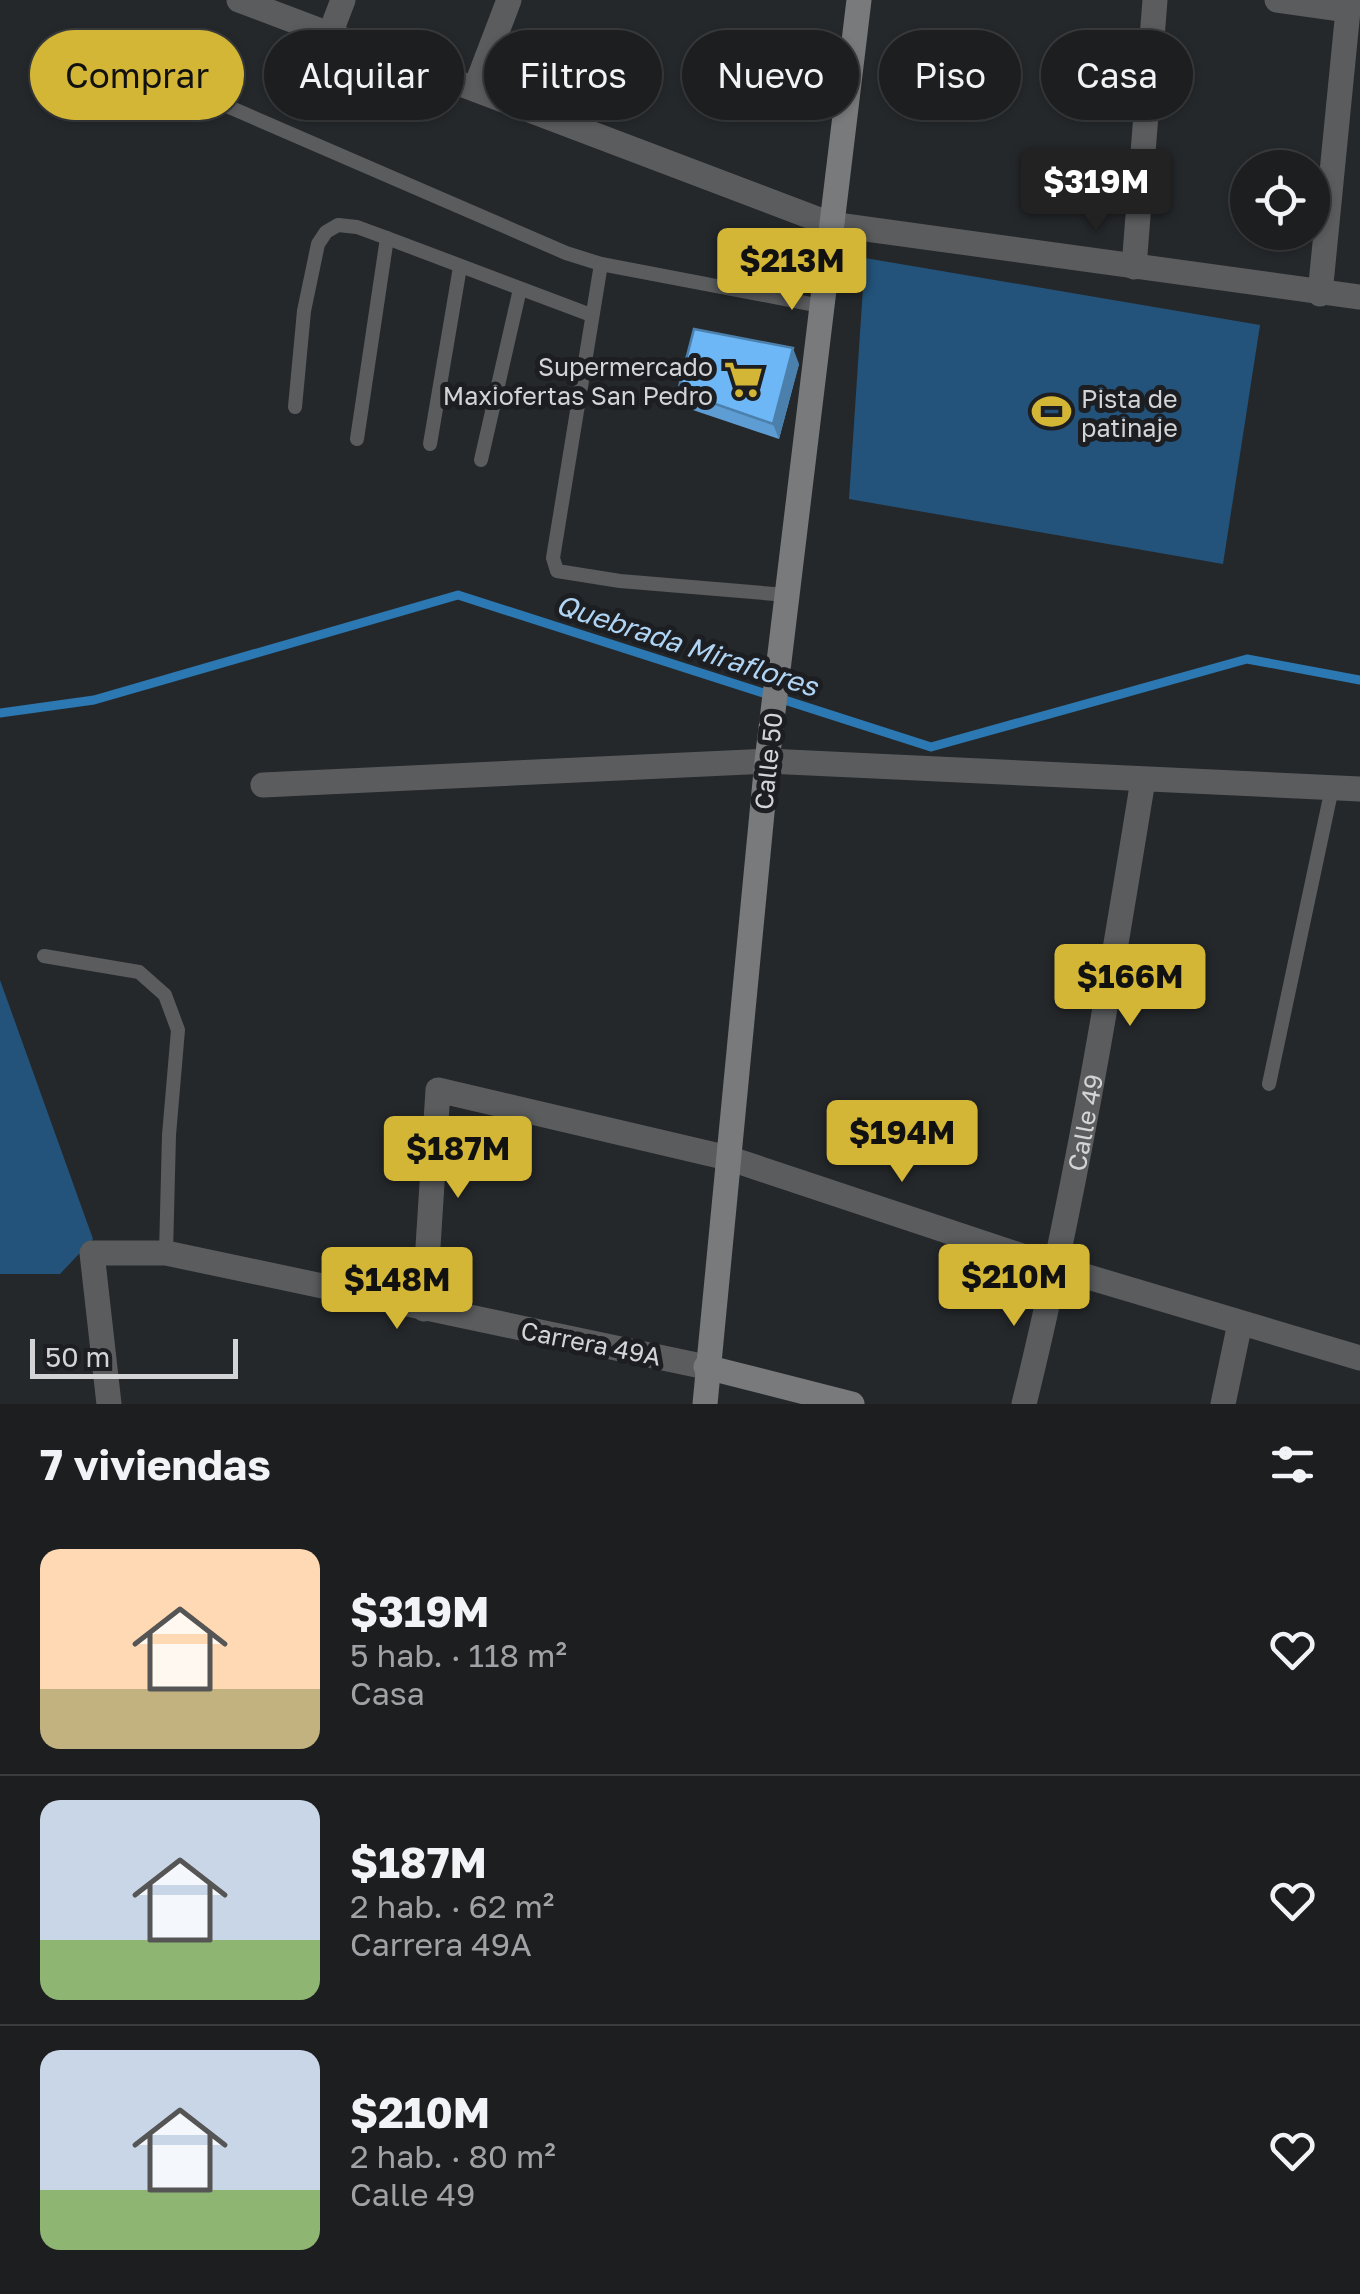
<!DOCTYPE html>
<html lang="es">
<head>
<meta charset="utf-8">
<style>
  body { margin:0; font-family:"Golos Text",sans-serif; background:#292b2d; color:#f1f3f6; height:100vh; display:flex; flex-direction:column; font-size:38px; white-space:nowrap }
  * { box-sizing:border-box; margin:0 }
  p { font-size:32px; color:#a0a2a5 }
  .icon { flex:none; width:55px; height:55px; fill:none; stroke:currentColor; stroke-width:2; stroke-linecap:round; stroke-linejoin:round }
  .map { position:relative; height:1404px; overflow:hidden }
  .details { display:flex; flex-direction:column; background:#1c1e20; flex:1 }
  .details>* { flex:none }
  .top-card { position:absolute; left:30px; top:30px; width:1300px; height:90px; display:flex; gap:20px }
  .controls { position:absolute; left:1230px; top:150px; display:grid; gap:20px }
  .controls a { display:grid; place-items:center; width:100px; height:100px; border-radius:50%; background:#1c1e20; box-shadow:0 2px 8px #0004,0 0 0 2px #3a3c3e; font-size:50px }
  .scale { position:absolute; left:30px; bottom:25px; width:208px; box-sizing:border-box; padding-left:10px; border:5px solid #d2d4d6; border-top:0; font-size:28px; line-height:35px; white-space:nowrap; color:#d2d4d6; -webkit-text-stroke:8px #1c1e21; paint-order:stroke }
  .price { position:absolute; translate:-50% -85px; padding:0 22px; border-radius:10px; background:#d3b635; color:#111; font-size:32px; line-height:65px; filter:drop-shadow(0 2px 5px #0008) }
  .price::after { content:''; position:absolute; left:50%; top:60px; width:30px; height:22px; margin-left:-15px; background:inherit; clip-path:polygon(0 0,100% 0,50% 100%) }
  .price.on { background:#222; color:#fff }
  ul { padding:0; list-style:none }
  li { display:flex; align-items:center; gap:30px; height:250px; padding:0 40px }
  li+li { border-top:2px solid #3a3c3e }
  li span { display:grid; place-items:center; flex:none; width:280px; height:200px; border-radius:20px; color:#555 }
  li>.icon { margin-inline-start:auto }
  span .icon { width:120px; height:120px; fill:#fffc; stroke-width:1 }
  li b { font-size:42px }
  h2 { display:flex; justify-content:space-between; align-items:center; height:120px; padding:0 40px; font-size:42px }
  .pill { padding:0 35px; border-radius:45px; background:#1c1e20; box-shadow:0 2px 8px #0004,0 0 0 2px #3a3c3e; font-size:35px; line-height:90px }
  .pill.on { background:#d3b635; color:#111 }
  .map>svg:first-child { display:block }
</style>
</head>
<body>
<div class="map">
<svg width="1360" height="1404" viewBox="0 0 1360 1404">
  <rect width="100%" height="100%" fill="#25282b"/>
  <g fill="#23537a">
    <polygon points="865,258 1260,325 1223,564 849,499"/>
    <polygon points="0,980 93,1239 60,1274 0,1274"/>
  </g>
  <g fill="none" stroke-linecap="round" stroke-linejoin="round">
    <polyline stroke="#2b78b2" stroke-width="9" points="0,713 94,700 458,595 931,747 1247,659 1360,680"/>
    <g stroke="#5b5c5e" stroke-width="14">
      <polyline points="70,38 566,253 601,264 821,306"/>
      <polyline points="601,264 553,558 557,571 620,581 787,595"/>
      <polyline points="295,407 304,311 318,244 326,232 338,225 357,227 387,238 591,315"/>
      <polyline points="357,439 387,238"/>
      <polyline points="430,444 460,267"/>
      <polyline points="481,460 520,289"/>
      <polyline points="44,956 139,972 165,995 178,1030 169,1135 166,1253"/>
      <polyline points="1269,1084 1332,788"/>
    </g>
    <g stroke="#5b5c5e" stroke-width="25">
      <polyline points="239,0 830,224 1360,297"/>
      <polyline points="1277,0 1348,10"/>
      <polyline points="330,34 343,0"/>
      <polyline points="475,89 509,0"/>
      <polyline points="1134,267 1155,0"/>
      <polyline points="1320,294 1349,0"/>
      <polyline points="263,785 767,761 1360,789"/>
      <polyline points="424,1309 438,1090 728,1158 1058,1268 1360,1358"/>
      <polyline points="109,1404 92,1253 166,1253 706,1367"/>
      <path id="s1" d="M1024 1404C1075 1198 1109 989 1143 780"/>
      <polyline points="1223,1404 1240,1323"/>
    </g>
    <g stroke="#787a7c" stroke-width="25">
      <polyline points="706,1367 852,1404"/>
      <polyline points="705,1404 767,761 859,0"/>
    </g>
  </g>
  <polygon fill="#5e9dd4" points="799,364 779,439 684,407 678,391"/>
  <polygon fill="#4c80ac" points="793,348 799,364 779,439 773,424"/>
  <polygon fill="#6db7f6" stroke="#4c80ac" stroke-width="2.5" points="694,329 793,348 773,424 678,391"/>
  <defs>
    <symbol id="supermarket-bare" viewBox="-9 -9 18 18"><path d="M-6-5.5h2.5l.6 2H6L4.5 2H-2.5L-4.4-4H-6ZM-1.5 3.2a1.3 1.3 0 1 0 .1 0ZM3 3.2a1.3 1.3 0 1 0 .1 0Z" fill="#d3b635" stroke="#1c1e21" stroke-width="2.5" paint-order="stroke"/></symbol>
    <symbol id="stadium-bare" viewBox="-9 -9 18 18"><path d="M0-5a6.5 5 0 1 0 0 10a6.5 5 0 1 0 0-10ZM-3.5-1.8h7v3.6h-7Z" fill="#d3b635" stroke="#1c1e21" stroke-width="2.5" paint-order="stroke"/></symbol>
  </defs>
  <g fill-rule="evenodd">
    <use href="#supermarket-bare" x="716" y="352" width="55" height="55"/>
    <use href="#stadium-bare" x="1024" y="384" width="55" height="55"/>
  </g>
  <g text-anchor="middle" dominant-baseline="central" stroke-width="10" stroke-linejoin="round" paint-order="stroke">
    <g font-size="25" fill="#d2d4d6" stroke="#1c1e21" text-anchor="end">
      <text x="713" y="366">Supermercado<tspan x="713" dy="29">Maxiofertas San Pedro</tspan></text>
      <text x="1081" y="398" text-anchor="start">Pista de<tspan x="1081" dy="29">patinaje</tspan></text>
    </g>
    <g font-size="25" fill="#d2d4d6" stroke="#1c1e21">
      <text transform="translate(768 761) rotate(-84)">Calle 50</text>
      <text stroke="none"><textPath href="#s1" startOffset="288">Calle 49</textPath></text>
      <text transform="translate(591 1343) rotate(11)">Carrera 49A</text>
    </g>
    <g font-size="28" font-style="italic" fill="#b0d4f4" stroke="#1c1e21">
      <text transform="translate(687 645) rotate(18)">Quebrada Miraflores</text>
    </g>
  </g>
</svg>
<div class="controls">
<a><svg class="icon" aria-label="locate" viewBox="0 0 24 24"><circle cx="12" cy="12" r="6"/><path d="M12 2v4M12 18v4M2 12h4M18 12h4"/></svg></a>
</div>
<div class="scale">50 m</div>
<b class="price on" style="left:1096px;top:234px">$319M</b>
<b class="price" style="left:792px;top:313px">$213M</b>
<b class="price" style="left:1130px;top:1029px">$166M</b>
<b class="price" style="left:902px;top:1185px">$194M</b>
<b class="price" style="left:458px;top:1201px">$187M</b>
<b class="price" style="left:1014px;top:1329px">$210M</b>
<b class="price" style="left:397px;top:1332px">$148M</b>
<div class="top-card">
<a class="pill on">Comprar</a>
<a class="pill">Alquilar</a>
<a class="pill">Filtros</a>
<a class="pill">Nuevo</a>
<a class="pill">Piso</a>
<a class="pill">Casa</a>
</div>
</div>
<section class="details">
<h2>7 viviendas<svg class="icon" aria-label="filters" viewBox="0 0 24 24"><path d="M4 7h16M4 17h16"/><circle cx="9" cy="7" r="2"/><circle cx="15" cy="17" r="2"/></svg></h2>
<ul>
<li><span style="background:linear-gradient(#ffd9b3 70%,#c2b280 0)"><svg class="icon" aria-label="home" viewBox="0 0 24 24"><path d="M3 11l9-7 9 7M6 9v11h12V9"/></svg></span><div><b>$319M</b><p>5 hab. · 118 m²</p><p>Casa</p></div><svg class="icon" aria-label="heart" viewBox="0 0 24 24"><path d="M12 20l-8-8c-3-5 5-10 8-4 3-6 11-1 8 4z"/></svg></li>
<li><span style="background:linear-gradient(#c9d6e8 70%,#8fb573 0)"><svg class="icon" aria-label="home" viewBox="0 0 24 24"><path d="M3 11l9-7 9 7M6 9v11h12V9"/></svg></span><div><b>$187M</b><p>2 hab. · 62 m²</p><p>Carrera 49A</p></div><svg class="icon" aria-label="heart" viewBox="0 0 24 24"><path d="M12 20l-8-8c-3-5 5-10 8-4 3-6 11-1 8 4z"/></svg></li>
<li><span style="background:linear-gradient(#c9d6e8 70%,#8fb573 0)"><svg class="icon" aria-label="home" viewBox="0 0 24 24"><path d="M3 11l9-7 9 7M6 9v11h12V9"/></svg></span><div><b>$210M</b><p>2 hab. · 80 m²</p><p>Calle 49</p></div><svg class="icon" aria-label="heart" viewBox="0 0 24 24"><path d="M12 20l-8-8c-3-5 5-10 8-4 3-6 11-1 8 4z"/></svg></li>
</ul>
</section>
</body>
</html>
